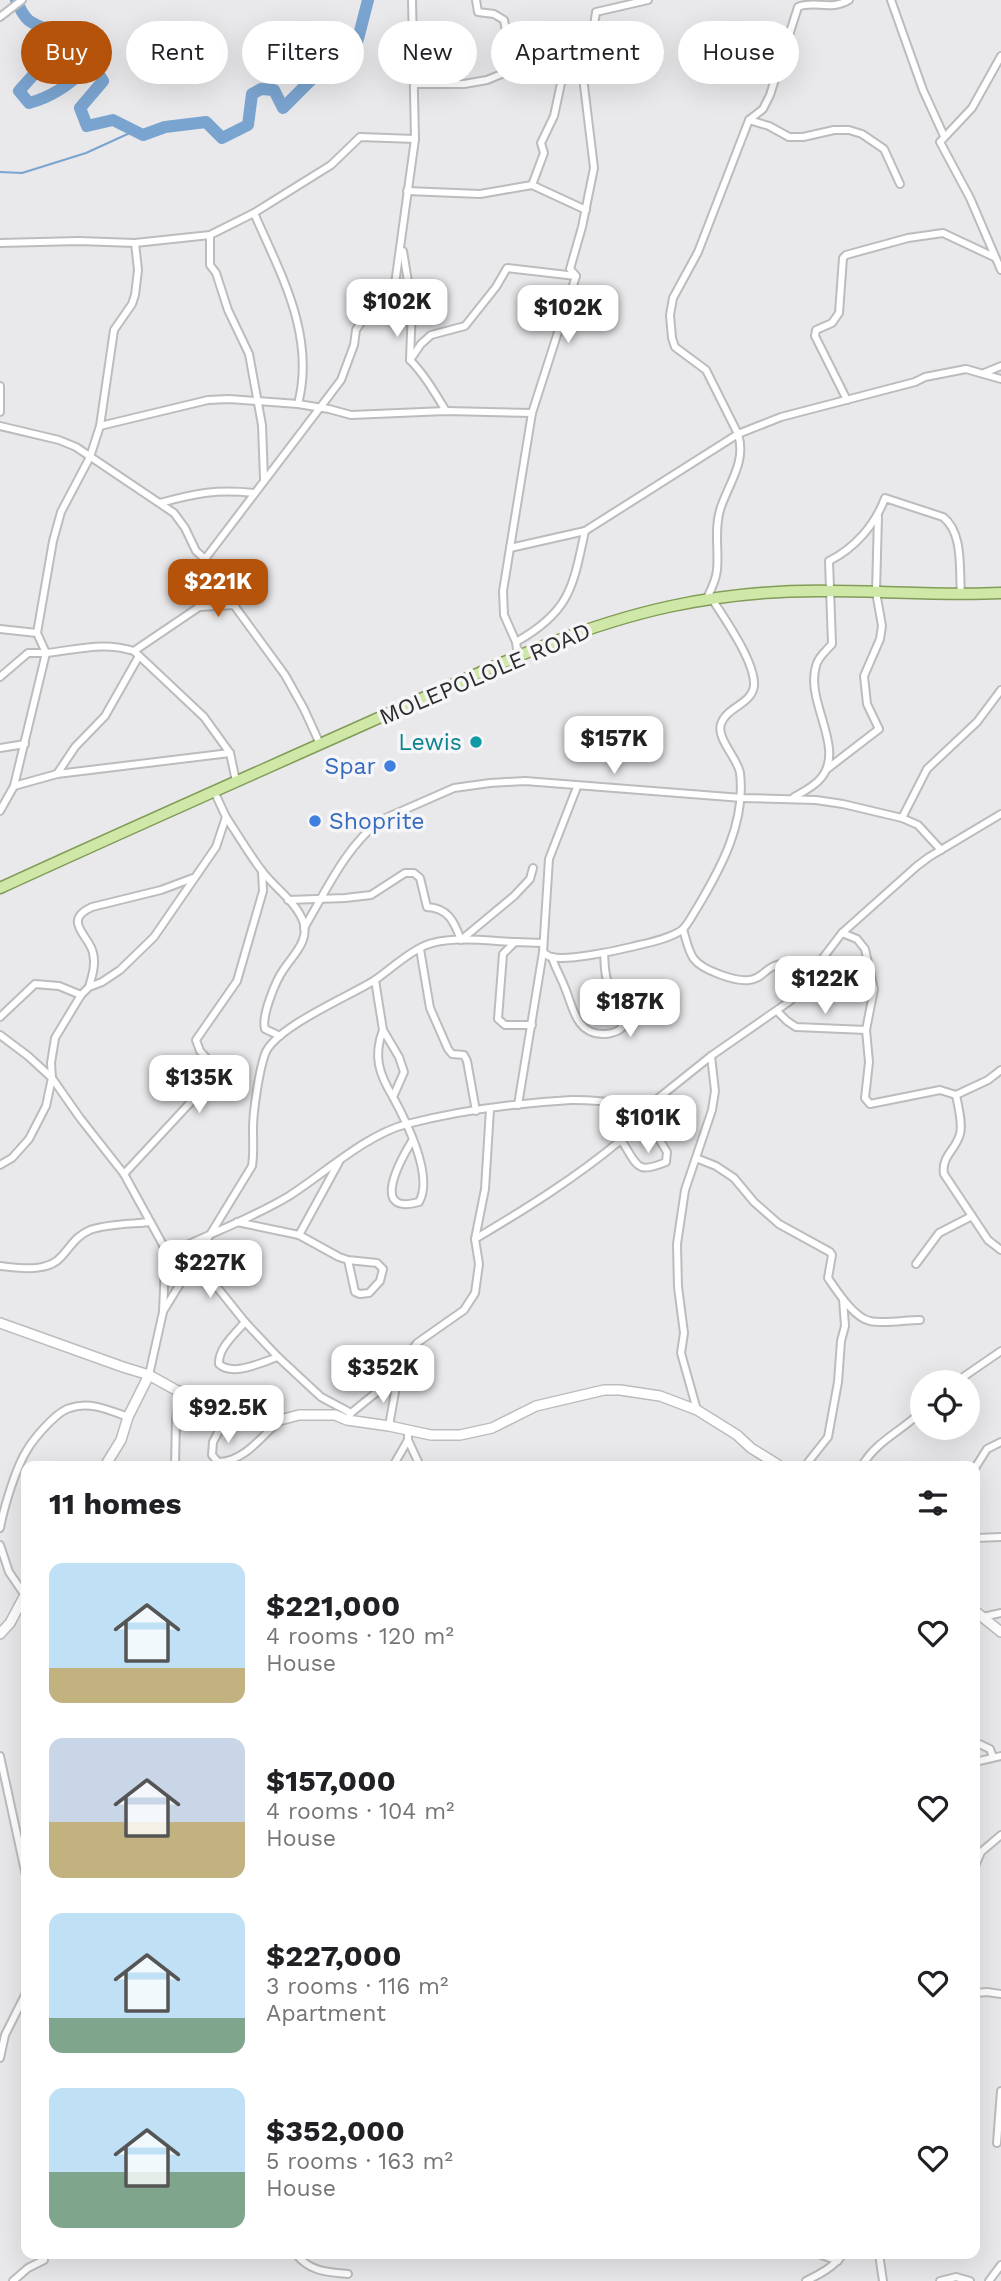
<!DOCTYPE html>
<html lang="en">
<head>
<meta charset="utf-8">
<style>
  body { margin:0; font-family:"Work Sans",sans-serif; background:#f6f6f6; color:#202124; height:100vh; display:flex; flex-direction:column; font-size:26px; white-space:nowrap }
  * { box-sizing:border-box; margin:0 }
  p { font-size:23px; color:#757577 }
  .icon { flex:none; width:38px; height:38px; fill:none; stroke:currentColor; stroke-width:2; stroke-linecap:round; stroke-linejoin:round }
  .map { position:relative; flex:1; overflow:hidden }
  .details { position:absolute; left:21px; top:1461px; width:959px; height:798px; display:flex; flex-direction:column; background:#fff; border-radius:14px; box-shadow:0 7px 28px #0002 }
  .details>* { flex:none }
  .top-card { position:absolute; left:21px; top:21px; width:959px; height:63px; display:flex; gap:14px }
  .controls { position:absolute; left:910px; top:1370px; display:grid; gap:14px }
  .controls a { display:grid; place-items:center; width:70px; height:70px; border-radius:50%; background:#fff; box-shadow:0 7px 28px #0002; font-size:35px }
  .price { position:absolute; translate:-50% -60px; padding:0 16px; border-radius:14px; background:#fff; color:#222; font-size:23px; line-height:46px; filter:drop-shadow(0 2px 4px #0008) }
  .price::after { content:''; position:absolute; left:50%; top:42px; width:21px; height:16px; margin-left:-10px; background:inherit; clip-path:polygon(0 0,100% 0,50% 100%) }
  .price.current { background:#b45309; color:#fff }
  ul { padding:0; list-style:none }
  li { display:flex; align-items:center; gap:21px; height:175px; padding:0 28px }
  li span { display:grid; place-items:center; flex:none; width:196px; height:140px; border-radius:14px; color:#555 }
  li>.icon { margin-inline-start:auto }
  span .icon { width:84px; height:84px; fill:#fffc; stroke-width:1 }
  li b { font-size:30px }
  h2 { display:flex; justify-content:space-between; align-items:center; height:84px; padding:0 28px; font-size:30px }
  .pill { padding:0 24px; border-radius:32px; background:#fff; box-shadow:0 7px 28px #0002; font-size:24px; line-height:63px }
  .pill.current { background:#b45309; color:#fff }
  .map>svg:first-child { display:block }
</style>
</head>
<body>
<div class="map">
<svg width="1001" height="2281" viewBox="0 0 1001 2281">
  <rect width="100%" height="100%" fill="#e9e8eb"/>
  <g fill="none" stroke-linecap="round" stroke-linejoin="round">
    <polyline stroke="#7aa4d0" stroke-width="2" points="0,172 22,173 86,153 132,132 143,135"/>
    <path stroke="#7aa4d0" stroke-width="12" d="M16 0C25 21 29 23 50 30L59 46 19 91 29 103C52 97 68 85 86 69L97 71 103 81 80 108 87 126 113 120 143 135 165 127 206 122 222 138 248 125 252 94 261 89 274 90 283 108 317 74 309 65 296 68 291 58 317 43 358 39 368 0"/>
    <defs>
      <g id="street">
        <polyline points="476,0 478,12 494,14 504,20 513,70"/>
        <polyline points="891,0 923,90 944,136"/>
        <polyline points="0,17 22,0"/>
        <polyline points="1001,56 972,108 940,142 970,198 1001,270"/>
        <polyline points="415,84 464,84 487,80 541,58 593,32"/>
        <polyline points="749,120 769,126 789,137 803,137 834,130 849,130 862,134 884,149 900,184"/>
        <polyline points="532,185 544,153 541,143 554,116 563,74 563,69 541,58"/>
        <polyline points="407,191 480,194 532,185 586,210"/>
        <path d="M254 213C280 273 316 335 298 404"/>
        <polyline points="210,235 210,265 216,273 228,310 249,354 262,425 264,479"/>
        <polyline points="0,243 79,241 135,243"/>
        <path d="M403 251 412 306 410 360C424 374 435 393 446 411"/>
        <polyline points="410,360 421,344 431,335 465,326 496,287 507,268 576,276"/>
        <polyline points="984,373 1001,366"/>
        <polyline points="0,386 0,412"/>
        <polyline points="847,400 815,336 816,330 832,323 839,313 843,258 846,255 908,238 943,233 994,257"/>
        <polyline points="0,426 59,440 76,447 174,513 185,528 196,551 205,559 217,582 285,675 304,709 320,744"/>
        <polyline points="100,426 208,400 229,399 298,404 329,409 351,415 446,411 532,413"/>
        <path d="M160 503C196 493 217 489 254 493"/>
        <polyline points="585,531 738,434 781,417 915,382 925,377 966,369 1001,379"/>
        <path d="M510 548 585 531C573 587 570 612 516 642"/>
        <polyline points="205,559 341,380 354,345 356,330 371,307 391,290 395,284 415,139 412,0"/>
        <path d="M706 600C711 590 716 581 717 570 719 550 714 530 720 510 728 484 747 462 738 434L706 370 675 347 672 338 670 315 673 298 698 252 749 120 763 109 770 95 798 7C813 0 831 11 849 0"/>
        <polyline points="199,607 235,605"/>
        <polyline points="0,629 37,633"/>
        <polyline points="134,651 199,607 217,582"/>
        <polyline points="518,656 516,642 504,615 503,591 532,413 576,276 570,269 582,227 594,168 582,69 593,32 596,12 648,0"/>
        <polyline points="0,677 28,653 46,653 14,786 0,811"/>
        <polyline points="0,748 25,744"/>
        <polyline points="827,769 879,729 867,704 864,676 880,639 882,626 876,592 878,517"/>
        <polyline points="57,774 75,747 105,716 139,656"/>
        <path d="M236 781 230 753 204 717 134 651C102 641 78 650 46 653L37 633 53 541 61 512 90 457 100 426 114 330 132 304 135 295 138 270 135 243 210 235 254 213 331 165 360 137 415 139"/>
        <polyline points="14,786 57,774 230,753"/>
        <path d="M794 797C803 792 815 786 821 778 846 748 805 702 816 666 818 657 826 651 832 644L829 561C855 548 875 525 885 498L943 517C964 533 959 571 961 595"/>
        <path d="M226 817C238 835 249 854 262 871 274 887 296 902 303 921 310 940 294 954 284 969 276 980 261 1016 265 1029L280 1036"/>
        <polyline points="902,818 927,769 977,722 1001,690"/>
        <path d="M288 900 345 898 371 895 405 873H414L420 878 427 907C448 908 454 921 461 940L514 896 530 879 533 868"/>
        <path d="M304 928C326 891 346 846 381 820L454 788 490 783 525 781 742 798 816 800 843 804 902 818 918 825 941 850"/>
        <path d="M683 929C686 939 688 951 694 959 702 970 736 982 749 980 760 979 763 972 772 967 786 960 801 967 813 974"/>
        <polyline points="842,933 857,939 865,949 874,989 866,1030 869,1062 865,1098 870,1104 940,1090 956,1095 988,1080 1001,1070"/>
        <polyline points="420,949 430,1008 448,1049 452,1054 464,1055 467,1061 476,1111"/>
        <path d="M543 952C546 954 548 957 552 957 567 961 615 951 631 947 647 943 669 939 682 930 688 925 693 914 697 908 721 868 746 822 740 773 738 759 716 738 721 724 726 707 753 704 754 685 755 662 725 619 712 599"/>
        <path d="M552 957C555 968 561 977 565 988 573 1007 576 1034 603 1034 608 1034 614 1033 619 1030 626 1025 632 1016 631 1007 631 992 618 994 610 986 604 978 605 963 604 954"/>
        <path d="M375 980 383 1030 399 1057 404 1072 393 1097C406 1121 434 1176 419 1202 369 1216 401 1159 412 1141"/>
        <path d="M89 987C92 976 96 965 93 953 90 936 61 921 92 907L161 890 193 878"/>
        <polyline points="778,1012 787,1021 796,1027 866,1030"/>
        <polyline points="0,1017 35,984 59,986 81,995"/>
        <polyline points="532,1025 505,1025 498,1019 503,954 515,942 543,943"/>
        <path d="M383 1030C373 1056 379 1074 393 1097"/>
        <polyline points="0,1035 28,1056 52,1078 80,1118 124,1174 168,1254"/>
        <path d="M956 1095C958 1106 963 1123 960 1134 956 1150 941 1156 944 1174L988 1240 1001 1250"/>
        <path d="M637 1103 667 1152 666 1162C635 1175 638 1165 621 1140L644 1116"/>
        <polyline points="518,1105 543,952 549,859 577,787"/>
        <path d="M696 1158 716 1166 734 1178 754 1202 779 1224 830 1252 832 1255 828 1278C837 1291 854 1318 870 1321 884 1324 905 1320 920 1320"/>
        <polyline points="0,1165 12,1158 29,1139 46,1106 52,1078 51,1063 55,1038 81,995 89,987 102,982 120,970 154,937 216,847 226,817 214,791"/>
        <polyline points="124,1174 215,1076 216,1068 200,1051 196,1040 237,981 263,891 262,871"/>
        <polyline points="237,1222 299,1235 339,1257 348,1260 377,1263 383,1269 380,1281 369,1293 360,1294 355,1292 348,1260"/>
        <polyline points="299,1235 339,1162"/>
        <path d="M475 1239C527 1208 574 1179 621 1140"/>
        <polyline points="196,1261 245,1322 278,1357 321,1397 351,1413 347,1420"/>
        <polyline points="916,1264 939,1233 972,1216"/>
        <path d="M0 1266C20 1268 48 1273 62 1256 71 1246 76 1236 90 1230 106 1224 132 1224 150 1222"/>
        <path d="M164 1310 252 1166C254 1153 253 1142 253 1129 253 1111 259 1071 265 1054 275 1027 350 996 375 980 391 969 406 954 424 946 449 935 488 941 515 942"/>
        <path d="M245 1322C235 1334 218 1348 219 1364 233 1377 262 1362 278 1357"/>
        <path d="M149 1375 163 1312 165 1265 168 1254C208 1234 251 1219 289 1196 325 1173 367 1134 407 1124 457 1111 519 1103 571 1100 597 1099 632 1107 656 1100L711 1056 790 1001 842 933 917 866 929 857 1001 814"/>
        <polyline points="956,1382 1001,1351"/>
        <polyline points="697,1410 681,1353 684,1333 678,1287 677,1244 685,1190 712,1110 715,1091 711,1056"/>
        <polyline points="351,1413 398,1375"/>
        <path d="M226 1418 213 1442 212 1455 218 1462C244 1462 262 1436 280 1420"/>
        <polyline points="389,1426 398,1375 408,1355 417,1343 464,1310 475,1293 479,1264 475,1239 485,1189 490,1109"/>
        <polyline points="408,1430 408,1440 420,1466"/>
        <polyline points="175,1466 176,1418 180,1390"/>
        <polyline points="393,1466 408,1440"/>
        <polyline points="805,1466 828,1437 838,1382 841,1341 845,1326 843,1299"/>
        <path d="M862 1466C876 1441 902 1431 922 1411"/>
        <polyline points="975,1468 987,1449 1001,1442"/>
        <path d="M0 1528C4 1507 16 1467 27 1450 34 1438 57 1411 70 1408 90 1401 109 1410 128 1417"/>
        <polyline points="975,1538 1001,1537"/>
        <polyline points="0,1545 9,1572 24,1594"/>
        <polyline points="983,1617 1001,1613"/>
        <polyline points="975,1742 990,1749 993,1757"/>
        <polyline points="0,1756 26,1876"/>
        <polyline points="975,1762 1001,1756"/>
        <polyline points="975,1866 981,1852 1001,1835"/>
        <polyline points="975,1993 987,1992 1001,1994"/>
        <polyline points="0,2058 5,2035 26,1993"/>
        <polyline points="997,2143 1001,2091"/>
        <path d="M296 2254C310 2272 327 2272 348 2274"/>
        <polyline points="819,2254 838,2261"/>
        <polyline points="879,2254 883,2281"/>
        <polyline points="13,2281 28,2268 44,2260"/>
        <path d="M806 2281C820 2274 834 2267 843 2254"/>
        <polyline points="940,2281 956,2277 970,2281"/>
        <polyline points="989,2281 1001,2265"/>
      </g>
      <g id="secondary">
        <polyline points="0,1323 123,1367 149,1375 226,1418 280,1420 299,1415 335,1415 347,1420 389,1426 431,1435 460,1435 492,1428 536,1406 604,1390 620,1390 660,1396 697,1410 737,1435 751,1448 780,1466"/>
        <polyline points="105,1466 121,1440 128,1417 149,1375"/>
        <polyline points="975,1611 1001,1632"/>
        <polyline points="0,1634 10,1623 26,1593"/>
      </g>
      <path id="primary" d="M0 888C124 831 249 776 374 720 471 677 568 628 672 606 724 595 777 590 831 591 888 591 944 596 1001 593"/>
    </defs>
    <use href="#street" stroke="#bcbbbe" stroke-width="10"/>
    <use href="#secondary" stroke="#bcbbbe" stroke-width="12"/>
    <use href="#primary" stroke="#819c57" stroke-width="13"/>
    <use href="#street" stroke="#fff" stroke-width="6"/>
    <use href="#secondary" stroke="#fff" stroke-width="9"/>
    <use href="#primary" stroke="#cfe8a7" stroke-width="10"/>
  </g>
  <circle fill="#0f9aa8" stroke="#f6f5f8" stroke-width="2.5" cx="476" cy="742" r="7"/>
  <g fill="#3f7fe0" stroke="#f6f5f8" stroke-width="2.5">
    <circle cx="390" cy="766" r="7"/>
    <circle cx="315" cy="821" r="7"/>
  </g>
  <g text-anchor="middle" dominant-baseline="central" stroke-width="7" stroke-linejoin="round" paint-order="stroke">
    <g font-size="23" fill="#2c2c2d" stroke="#f6f5f8">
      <text transform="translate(485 674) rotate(-23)">MOLEPOLOLE ROAD</text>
    </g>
    <g font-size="23" fill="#0d838f" stroke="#f6f5f8" text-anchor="end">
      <text x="462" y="742">Lewis</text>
    </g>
    <g font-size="23" fill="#366cbe" stroke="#f6f5f8" text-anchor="end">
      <text x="376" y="766">Spar</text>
      <text x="329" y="821" text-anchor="start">Shoprite</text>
    </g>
  </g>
</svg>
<div class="controls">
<a><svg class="icon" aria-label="locate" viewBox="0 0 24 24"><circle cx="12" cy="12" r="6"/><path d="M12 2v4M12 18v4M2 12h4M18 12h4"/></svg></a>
</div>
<b class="price" style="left:397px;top:339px">$102K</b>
<b class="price" style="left:568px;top:345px">$102K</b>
<b class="price current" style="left:218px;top:619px">$221K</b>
<b class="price" style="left:614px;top:776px">$157K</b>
<b class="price" style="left:825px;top:1016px">$122K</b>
<b class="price" style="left:630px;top:1039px">$187K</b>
<b class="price" style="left:199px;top:1115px">$135K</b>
<b class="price" style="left:648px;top:1155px">$101K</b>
<b class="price" style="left:210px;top:1300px">$227K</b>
<b class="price" style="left:383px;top:1405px">$352K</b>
<b class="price" style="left:228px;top:1445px">$92.5K</b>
<div class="top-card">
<a class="pill current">Buy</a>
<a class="pill">Rent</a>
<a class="pill">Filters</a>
<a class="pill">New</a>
<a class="pill">Apartment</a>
<a class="pill">House</a>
</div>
<section class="details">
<h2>11 homes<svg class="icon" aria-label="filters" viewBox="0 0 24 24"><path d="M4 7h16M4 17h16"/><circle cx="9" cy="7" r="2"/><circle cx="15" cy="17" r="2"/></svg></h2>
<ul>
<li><span style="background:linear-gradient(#bfe0f5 75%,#c2b280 0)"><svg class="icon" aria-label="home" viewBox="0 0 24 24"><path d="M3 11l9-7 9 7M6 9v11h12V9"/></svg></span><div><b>$221,000</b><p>4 rooms · 120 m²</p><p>House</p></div><svg class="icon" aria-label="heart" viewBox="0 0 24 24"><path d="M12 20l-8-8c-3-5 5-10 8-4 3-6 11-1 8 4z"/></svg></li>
<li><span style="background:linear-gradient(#c9d6e8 60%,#c2b280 0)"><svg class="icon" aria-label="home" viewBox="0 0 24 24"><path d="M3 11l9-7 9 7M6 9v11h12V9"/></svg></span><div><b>$157,000</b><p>4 rooms · 104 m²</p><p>House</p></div><svg class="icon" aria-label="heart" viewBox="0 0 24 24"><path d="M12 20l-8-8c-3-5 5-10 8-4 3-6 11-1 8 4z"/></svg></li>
<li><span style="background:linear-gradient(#bfe0f5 75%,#7fa58c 0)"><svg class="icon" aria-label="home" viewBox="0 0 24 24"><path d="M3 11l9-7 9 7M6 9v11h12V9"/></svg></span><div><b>$227,000</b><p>3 rooms · 116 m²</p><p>Apartment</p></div><svg class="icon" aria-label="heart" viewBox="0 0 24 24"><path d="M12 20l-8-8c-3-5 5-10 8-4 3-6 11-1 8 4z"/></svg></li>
<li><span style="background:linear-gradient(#bfe0f5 60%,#7fa58c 0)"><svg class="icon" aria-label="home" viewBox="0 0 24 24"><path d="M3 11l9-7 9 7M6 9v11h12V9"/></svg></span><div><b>$352,000</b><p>5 rooms · 163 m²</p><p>House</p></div><svg class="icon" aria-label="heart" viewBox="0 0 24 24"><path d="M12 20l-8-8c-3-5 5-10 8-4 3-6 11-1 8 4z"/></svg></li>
</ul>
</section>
</div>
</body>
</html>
